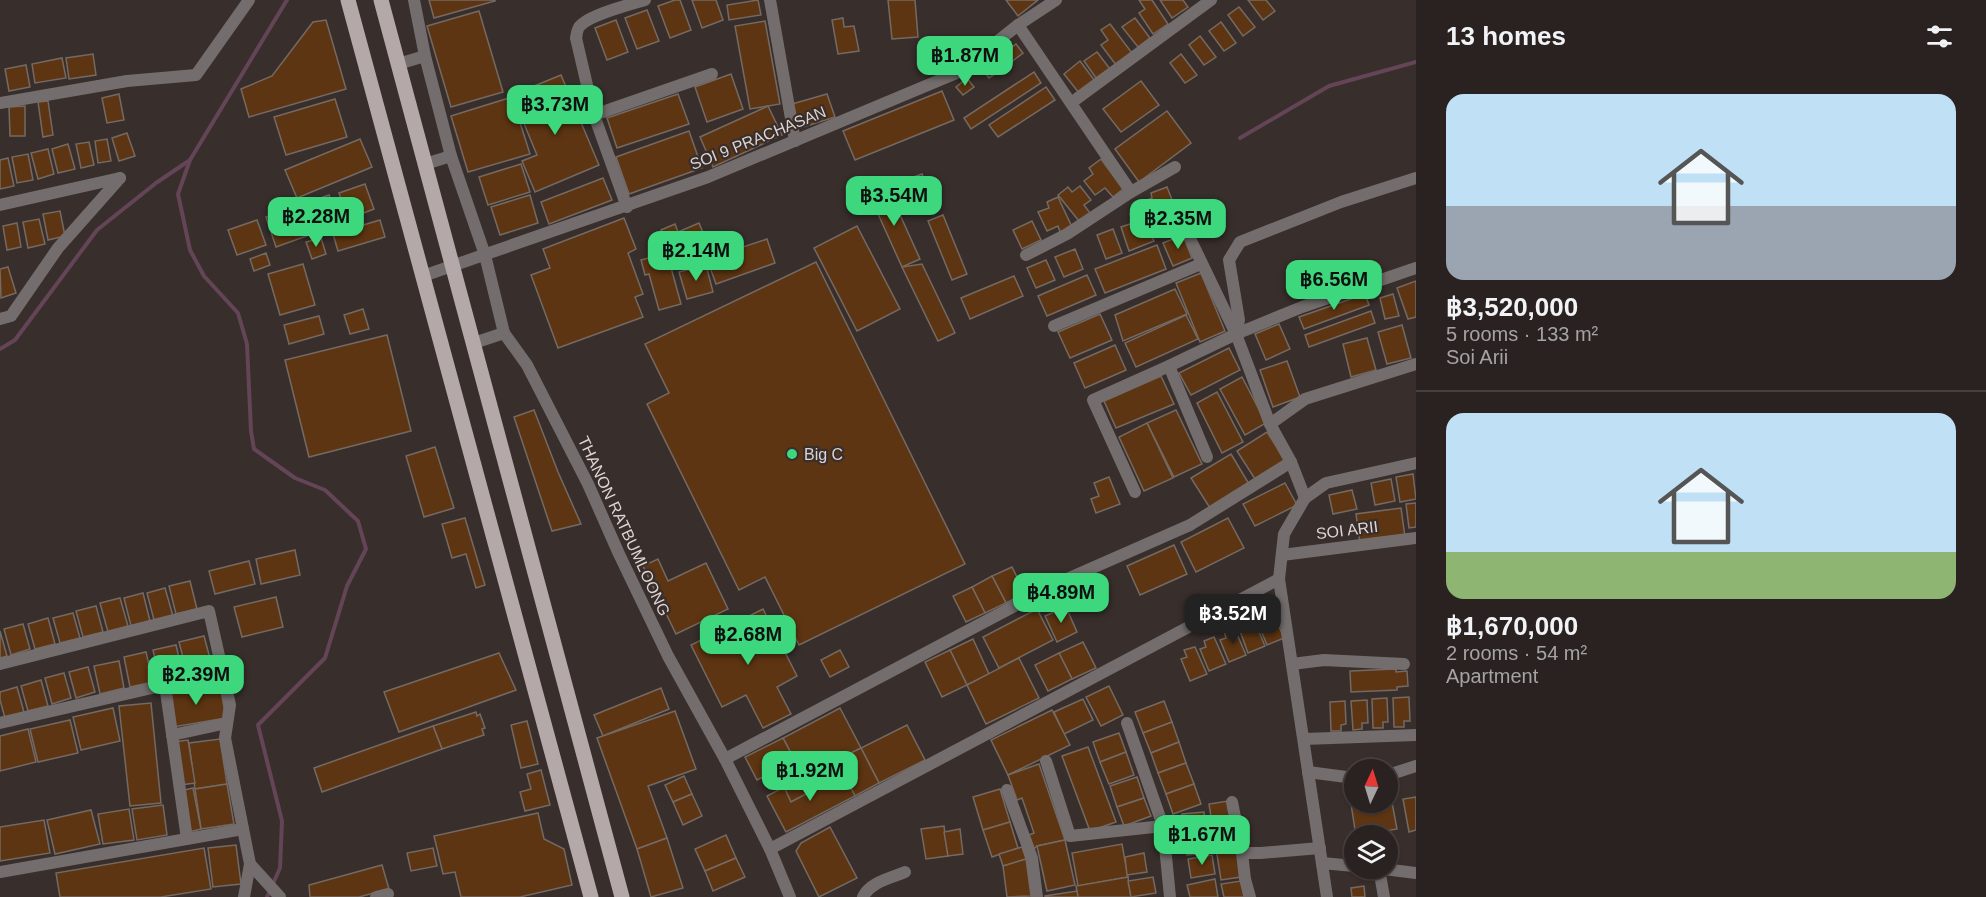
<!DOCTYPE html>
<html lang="en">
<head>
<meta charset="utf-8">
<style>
  body { margin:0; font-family:Arial,sans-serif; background:#322a29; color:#f1f3f6; height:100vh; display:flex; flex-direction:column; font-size:22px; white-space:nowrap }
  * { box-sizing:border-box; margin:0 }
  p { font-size:20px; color:#a5a4a5 }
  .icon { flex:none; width:33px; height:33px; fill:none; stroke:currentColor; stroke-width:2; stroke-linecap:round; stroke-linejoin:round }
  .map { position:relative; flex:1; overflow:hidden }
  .drawer { display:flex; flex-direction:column; background:#2a2220; width:570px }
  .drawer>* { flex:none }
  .needle { width:39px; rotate:4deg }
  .controls { position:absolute; left:1344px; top:759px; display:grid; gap:12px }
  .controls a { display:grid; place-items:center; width:54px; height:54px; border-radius:50%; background:#2a2220; box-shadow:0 2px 4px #0004,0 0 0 2px #463f3e; font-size:30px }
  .price { position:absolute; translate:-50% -51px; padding:0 14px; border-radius:12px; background:#3dd77d; color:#111; font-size:20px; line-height:39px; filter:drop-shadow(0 2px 3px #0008) }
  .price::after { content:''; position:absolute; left:50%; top:36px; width:18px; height:14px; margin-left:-9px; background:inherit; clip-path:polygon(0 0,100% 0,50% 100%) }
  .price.current { background:#222; color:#fff }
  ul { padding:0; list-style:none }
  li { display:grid; align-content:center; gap:12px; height:318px; padding:0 30px }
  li+li { border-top:2px solid #463f3e }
  li span { display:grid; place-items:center; height:186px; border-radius:18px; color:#555 }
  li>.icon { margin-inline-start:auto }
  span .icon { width:108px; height:108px; fill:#fffc; stroke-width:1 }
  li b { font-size:26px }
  h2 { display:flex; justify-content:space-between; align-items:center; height:72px; padding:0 30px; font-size:26px }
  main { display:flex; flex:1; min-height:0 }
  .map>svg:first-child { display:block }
</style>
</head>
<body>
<main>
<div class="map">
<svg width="1416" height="897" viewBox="0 0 1416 897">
  <rect width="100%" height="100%" fill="#382e2b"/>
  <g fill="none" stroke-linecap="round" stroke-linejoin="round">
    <g stroke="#644457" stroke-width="4">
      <polyline points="1240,138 1329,86 1416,62"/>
      <polyline points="190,160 178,194 190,250 204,276 238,313 247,344 251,431 254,449 295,478 325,490 358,521 366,549 347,586 325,658 258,725 282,821 280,868 267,897"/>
      <polyline points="0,349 15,340 97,230 156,183 190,160 287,0"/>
    </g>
  </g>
  <g fill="#5e3512" stroke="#746a63" stroke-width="1.5">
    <polygon points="429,0 495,0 495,1 434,18"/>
    <polygon points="675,0 680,0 691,30 670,38 658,6"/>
    <polygon points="692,0 716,0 723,20 702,28"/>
    <polygon points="758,0 761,15 729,20 727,5"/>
    <polygon points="888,0 915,0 918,37 892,39"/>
    <polygon points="1006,0 1038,0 1018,16"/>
    <polygon points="1139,0 1152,0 1168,24 1153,34 1139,13 1145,9"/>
    <polygon points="1160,0 1183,0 1188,7 1172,18"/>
    <polygon points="1248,0 1266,0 1275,11 1263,20"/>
    <polygon points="1239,7 1255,27 1243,36 1228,15"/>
    <polygon points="647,10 659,41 637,49 625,18"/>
    <polygon points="479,11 503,92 451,107 427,26"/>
    <polygon points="843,18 844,27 854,26 859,51 838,54 832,20"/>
    <polygon points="1135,18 1150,38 1138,47 1122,27"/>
    <polygon points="326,20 346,89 249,117 241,89 272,76 313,22"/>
    <polygon points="616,20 628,52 607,60 595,28"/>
    <polygon points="765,21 780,104 750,109 735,26"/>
    <polygon points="1221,22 1236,43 1224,51 1209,31"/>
    <polygon points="1110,24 1132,53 1116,65 1101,45 1108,40 1101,30"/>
    <polygon points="1200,36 1216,57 1204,65 1189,45"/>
    <polygon points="1016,44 1023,53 1006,66 999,56"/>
    <polygon points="1097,52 1110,69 1096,78 1084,61"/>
    <polygon points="93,54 96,75 69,79 66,58"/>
    <polygon points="1181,54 1197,75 1185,83 1170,63"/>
    <polygon points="998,57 1005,67 989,78 982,69"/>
    <polygon points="62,58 66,78 35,83 32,64"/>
    <polygon points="1080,61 1095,81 1079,93 1064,74"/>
    <polygon points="26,65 30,87 9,91 5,69"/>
    <polygon points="1034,72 1041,83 971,129 964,118"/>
    <polygon points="731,74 743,109 707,122 695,87"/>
    <polygon points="561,75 599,165 535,192 522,161 537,155 520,114 529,110 522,91"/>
    <polygon points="967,78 974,87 963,95 956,87"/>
    <polygon points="1141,81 1159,105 1121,132 1103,109"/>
    <polygon points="1046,87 1055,100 998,137 989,125"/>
    <polygon points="942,91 954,120 855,160 843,131"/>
    <polygon points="119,94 124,120 107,123 102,98"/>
    <polygon points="678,94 689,124 617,148 607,118"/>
    <polygon points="827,94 835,117 800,128 792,104"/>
    <polygon points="512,97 530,154 468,172 451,116"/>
    <polygon points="335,99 347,137 286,155 274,117"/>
    <polygon points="48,101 53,135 43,137 38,102"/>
    <polygon points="25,106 25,136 10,136 9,107"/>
    <polygon points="768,106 782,135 713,167 700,137"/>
    <polygon points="1167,111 1191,143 1139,182 1115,149"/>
    <polygon points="689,131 702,168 629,194 616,157"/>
    <polygon points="127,133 135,156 119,161 112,138"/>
    <polygon points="107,139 111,161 98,163 95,141"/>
    <polygon points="360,139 372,167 297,198 285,170"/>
    <polygon points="89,142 94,165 81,168 76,144"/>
    <polygon points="68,144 75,169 58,173 52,149"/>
    <polygon points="48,149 54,174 38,179 31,153"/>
    <polygon points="28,154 33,180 17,183 12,157"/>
    <polygon points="8,158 14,186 0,189 0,160"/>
    <polygon points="1101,159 1123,189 1113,197 1105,188 1095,195 1084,181 1093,174 1089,168"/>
    <polygon points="521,164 530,192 488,205 479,177"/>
    <polygon points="922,174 934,202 920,207 908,179"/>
    <polygon points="603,178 612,200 549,224 541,202"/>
    <polygon points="365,184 374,209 348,219 339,193"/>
    <polygon points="887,186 920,259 902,267 869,194"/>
    <polygon points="1080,186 1091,200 1084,205 1090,213 1079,221 1058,195 1068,187 1072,192"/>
    <polygon points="1167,187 1176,210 1163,215 1168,227 1154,233 1141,203 1152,198 1151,193"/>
    <polygon points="329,195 340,224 276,247 266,217"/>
    <polygon points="530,195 538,223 500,235 491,207"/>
    <polygon points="1058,197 1072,227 1060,232 1058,226 1047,231 1038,212 1049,208 1047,202"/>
    <polygon points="1141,209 1154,241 1129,251 1121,227 1133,223 1130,214"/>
    <polygon points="60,211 65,236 48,240 43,214"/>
    <polygon points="943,215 967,274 952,280 928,221"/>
    <polygon points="624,218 636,249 628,253 643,294 635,297 643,317 558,348 531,275 550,268 543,249"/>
    <polygon points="39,219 45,244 28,248 23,222"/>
    <polygon points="257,220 266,245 237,255 228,230"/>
    <polygon points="380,220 385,237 338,251 333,234"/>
    <polygon points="1032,221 1041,240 1022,249 1013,230"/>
    <polygon points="17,223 21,247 7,250 3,226"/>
    <polygon points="699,223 707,242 679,254 677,248 670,251 661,230 675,224 678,232"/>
    <polygon points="857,226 900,309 857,331 814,248"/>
    <polygon points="1113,229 1122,253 1106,259 1097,235"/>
    <polygon points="1183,235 1192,258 1173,266 1163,243"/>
    <polygon points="321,238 326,254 312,259 306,242"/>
    <polygon points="767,239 775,263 716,284 707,259"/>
    <polygon points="1157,245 1166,269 1105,293 1095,269"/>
    <polygon points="1075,249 1083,269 1064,277 1055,257"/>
    <polygon points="266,253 270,265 254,271 250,259"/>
    <polygon points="667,253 681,304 659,310 649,274 645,275 641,260"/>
    <polygon points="1046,260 1055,280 1036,288 1027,268"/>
    <polygon points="816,262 965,564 799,645 765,577 739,590 647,404 669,393 645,344"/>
    <polygon points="303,264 315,305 280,315 268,274"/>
    <polygon points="922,264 955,333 938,341 902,267"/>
    <polygon points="706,265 713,292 687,299 679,272"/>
    <polygon points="8,267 16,293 1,298 0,269"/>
    <polygon points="1201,273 1225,331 1200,342 1176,283"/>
    <polygon points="1087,275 1096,295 1047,316 1038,296"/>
    <polygon points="1014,276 1023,296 970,319 961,298"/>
    <polygon points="1416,281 1416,317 1408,319 1397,288"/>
    <polygon points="1175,289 1187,314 1123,341 1115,315"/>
    <polygon points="1365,294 1369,305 1304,329 1299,317"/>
    <polygon points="1393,294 1399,316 1385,319 1380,298"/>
    <polygon points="363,309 369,329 350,334 344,315"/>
    <polygon points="1371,311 1375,323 1309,347 1305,335"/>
    <polygon points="1100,314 1112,340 1070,358 1058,332"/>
    <polygon points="1186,315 1198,339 1136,367 1125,343"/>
    <polygon points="319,316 324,334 289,344 284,325"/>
    <polygon points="1279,324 1290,349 1266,360 1255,334"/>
    <polygon points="1402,325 1411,358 1387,364 1378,332"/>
    <polygon points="387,335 411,431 309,457 285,360"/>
    <polygon points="1367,338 1376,370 1351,377 1343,344"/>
    <polygon points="1115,345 1126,370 1085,388 1074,363"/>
    <polygon points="1229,348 1240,370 1191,395 1179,373"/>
    <polygon points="1287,361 1300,397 1273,407 1260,370"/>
    <polygon points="1161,376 1174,404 1116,428 1104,401"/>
    <polygon points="1242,377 1266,423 1245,435 1220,389"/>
    <polygon points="1217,392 1243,442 1222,453 1197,403"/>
    <polygon points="534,410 558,472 581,524 552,531 514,417"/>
    <polygon points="1176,410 1202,464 1174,477 1147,423"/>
    <polygon points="1147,423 1173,478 1144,491 1119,437"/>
    <polygon points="1267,432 1285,460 1255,479 1237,451"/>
    <polygon points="435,447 454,508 424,517 406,456"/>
    <polygon points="1231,454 1249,484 1210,508 1191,478"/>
    <polygon points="1413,474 1416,499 1400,502 1396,477"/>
    <polygon points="1109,477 1120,504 1096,513 1091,499 1099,496 1094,483"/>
    <polygon points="1391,479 1395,501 1375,505 1371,483"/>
    <polygon points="1285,483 1297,505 1255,526 1243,504"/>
    <polygon points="1352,490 1357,509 1333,514 1329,495"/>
    <polygon points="1416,503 1416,527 1409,528 1406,504"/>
    <polygon points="1401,508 1405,537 1360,543 1356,514"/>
    <polygon points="465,518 485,585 476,588 466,554 452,558 442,524"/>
    <polygon points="1228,518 1244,548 1196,572 1181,542"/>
    <polygon points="1174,545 1187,574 1140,595 1127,566"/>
    <polygon points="295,550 300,575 261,584 256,559"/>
    <polygon points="658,559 668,581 706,563 728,609 676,634 643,566"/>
    <polygon points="249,561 255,584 215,594 209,571"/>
    <polygon points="1012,567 1025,593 1006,603 992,576"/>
    <polygon points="992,576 1006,603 985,613 972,587"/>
    <polygon points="190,581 197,609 176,614 169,586"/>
    <polygon points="972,587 985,613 966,622 953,596"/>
    <polygon points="165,588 173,616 154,620 147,593"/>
    <polygon points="143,593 150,621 131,626 124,598"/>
    <polygon points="276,597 283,627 242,637 234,607"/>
    <polygon points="120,598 128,626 108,632 100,603"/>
    <polygon points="96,606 103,632 83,637 76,611"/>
    <polygon points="1066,607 1077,632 1057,642 1045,616"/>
    <polygon points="763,609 797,676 777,687 791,714 763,728 746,695 722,707 691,645"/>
    <polygon points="1037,609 1053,640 999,668 983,637"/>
    <polygon points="1272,610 1284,638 1267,645 1258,623 1264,620 1262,614"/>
    <polygon points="73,613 80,638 60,643 53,618"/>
    <polygon points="48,618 55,644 35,649 28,624"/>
    <polygon points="1253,618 1265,646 1248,653 1240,631 1245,628 1243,622"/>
    <polygon points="23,624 30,649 11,655 4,629"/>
    <polygon points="1234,627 1246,655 1229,662 1220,640 1226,638 1224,631"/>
    <polygon points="0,631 7,656 0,658"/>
    <polygon points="204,636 212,666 187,673 179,642"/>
    <polygon points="1214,637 1226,664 1209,671 1200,649 1206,647 1204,641"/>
    <polygon points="973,639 989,674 967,685 950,650"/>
    <polygon points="1083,642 1096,668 1072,679 1059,653"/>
    <polygon points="176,645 183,675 160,680 153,650"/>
    <polygon points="1195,647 1207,674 1190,681 1181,659 1187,657 1184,650"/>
    <polygon points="840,650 849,667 830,677 821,660"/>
    <polygon points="950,650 967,685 942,697 925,662"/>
    <polygon points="146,652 153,682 130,687 124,657"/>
    <polygon points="499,653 516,690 399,732 384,692"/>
    <polygon points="1059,653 1072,679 1048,691 1035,665"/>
    <polygon points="1019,658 1039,698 986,724 967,685"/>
    <polygon points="119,661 124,688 100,694 94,666"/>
    <polygon points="88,667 95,692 76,698 69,672"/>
    <polygon points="214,667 218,681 197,688 193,674"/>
    <polygon points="1396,669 1396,672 1407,671 1408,686 1397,687 1397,690 1351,692 1350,671"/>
    <polygon points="64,673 71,698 52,704 45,678"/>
    <polygon points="188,678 190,688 169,692 167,681"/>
    <polygon points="41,680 48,706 28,711 21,686"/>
    <polygon points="220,685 226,718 173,727 167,694"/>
    <polygon points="1109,686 1123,715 1101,726 1086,697"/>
    <polygon points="17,687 24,712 5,718 0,700 0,692"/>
    <polygon points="661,688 669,709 603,736 594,715"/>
    <polygon points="1409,697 1410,721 1404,721 1404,727 1394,727 1393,698"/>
    <polygon points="1387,698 1388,722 1383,722 1383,728 1373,728 1372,699"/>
    <polygon points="1083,699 1093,720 1064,734 1054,712"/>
    <polygon points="1367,700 1368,723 1362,723 1362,729 1353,730 1351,701"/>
    <polygon points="1164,701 1172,722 1143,733 1135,712"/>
    <polygon points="1345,701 1346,724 1341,725 1341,731 1331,731 1330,702"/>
    <polygon points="151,703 161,803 130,806 119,706"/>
    <polygon points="113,708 120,741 81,750 73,717"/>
    <polygon points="840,708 861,748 804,777 783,738"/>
    <polygon points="1052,710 1070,745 1008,775 991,740"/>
    <polygon points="675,711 696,769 648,786 667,838 637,849 597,738"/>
    <polygon points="476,712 477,716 480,714 485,728 482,729 484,735 442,749 433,726"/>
    <polygon points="70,720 78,753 38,762 30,729"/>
    <polygon points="527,721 538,764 521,768 511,725"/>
    <polygon points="1172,722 1179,742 1151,753 1143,733"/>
    <polygon points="907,725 925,760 879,783 861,748"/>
    <polygon points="433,726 442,749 322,792 314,768"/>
    <polygon points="28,729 36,762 0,771 0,736"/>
    <polygon points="1119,733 1126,752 1100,762 1093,742"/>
    <polygon points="783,738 795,761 757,780 745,757"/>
    <polygon points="220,739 227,784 195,789 189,743"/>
    <polygon points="188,740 195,783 181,785 173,742"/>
    <polygon points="1179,742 1186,763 1158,773 1151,753"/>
    <polygon points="1088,747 1116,822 1090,831 1062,756"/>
    <polygon points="861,748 879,783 855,796 836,760"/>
    <polygon points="1126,752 1134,775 1109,784 1100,762"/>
    <polygon points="836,760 844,774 791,802 784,787"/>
    <polygon points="1186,763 1194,784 1166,794 1158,773"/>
    <polygon points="1039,764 1065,840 1037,846 1034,849 1029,835 1034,833 1022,798 1017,800 1008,775"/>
    <polygon points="541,770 550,805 525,811 520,792 531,789 527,774"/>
    <polygon points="844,774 855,796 786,832 767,796 784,787 791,802"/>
    <polygon points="684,776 692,794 673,802 665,785"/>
    <polygon points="1137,777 1144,798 1117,807 1110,786"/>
    <polygon points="227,784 234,824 201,829 195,789"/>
    <polygon points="1194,784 1201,804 1173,814 1166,794"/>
    <polygon points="193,788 201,829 189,832 180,791"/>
    <polygon points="1000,789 1010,822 983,830 973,797"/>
    <polygon points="692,794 702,816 683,825 673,802"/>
    <polygon points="1388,797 1391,797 1397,829 1356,836 1351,804 1388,802"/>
    <polygon points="1416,797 1416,830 1409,832 1403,799"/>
    <polygon points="1144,798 1151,816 1124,826 1117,807"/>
    <polygon points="1228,801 1241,877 1221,880 1209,804"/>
    <polygon points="163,805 167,835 137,840 132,809"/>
    <polygon points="129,809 134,840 103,844 98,814"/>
    <polygon points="91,810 100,844 55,854 47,820"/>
    <polygon points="1204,812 1206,830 1183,832 1182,814"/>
    <polygon points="538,813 544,839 564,849 572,885 520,897 461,897 455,872 443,874 434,836"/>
    <polygon points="44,820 50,853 0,861 0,827"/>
    <polygon points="1010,822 1018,848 992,857 983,830"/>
    <polygon points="944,826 948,856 926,859 921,829"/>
    <polygon points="830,827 857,878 819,897 796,851 801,843"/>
    <polygon points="960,829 963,854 948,856 944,832"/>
    <polygon points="1208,834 1210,853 1187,855 1185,836"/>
    <polygon points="726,835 736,858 705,871 695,849"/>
    <polygon points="667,838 683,888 651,897 637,849"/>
    <polygon points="1065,840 1075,885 1047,891 1037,846"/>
    <polygon points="1122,844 1128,877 1078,886 1072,853"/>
    <polygon points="236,845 241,884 213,887 208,848"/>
    <polygon points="1022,847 1026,859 1003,866 999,854"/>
    <polygon points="204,848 211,889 161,897 60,897 56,873"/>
    <polygon points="433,848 437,866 411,871 407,853"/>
    <polygon points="1144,853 1147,872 1127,875 1125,857"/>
    <polygon points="1212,855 1215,874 1191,878 1188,859"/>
    <polygon points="736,858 745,877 713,891 705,871"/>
    <polygon points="1026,859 1031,896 1007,897 1003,866"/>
    <polygon points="382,865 389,889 359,897 310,897 309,885"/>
    <polygon points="1128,877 1131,897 1078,897 1076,886"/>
    <polygon points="1153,877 1156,893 1131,897 1128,881"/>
    <polygon points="1215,879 1218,897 1190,897 1187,885"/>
    <polygon points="1241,881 1244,897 1224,897 1221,884"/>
    <polygon points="1364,886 1365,897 1352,897 1351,888"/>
    <polygon points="1077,891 1078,897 1045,897 1045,896"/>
  </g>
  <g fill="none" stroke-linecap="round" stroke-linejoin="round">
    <g stroke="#736d6d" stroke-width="12">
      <polyline points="414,0 425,56 451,156 485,255 504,333 527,365 588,484 619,554 668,656 725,759 770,849 790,897"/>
      <polyline points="770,0 795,141"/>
      <polyline points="1018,25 1131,192"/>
      <polyline points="398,64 425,56"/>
      <polyline points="0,103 127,81 196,75 249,0"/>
      <polyline points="1071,103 1211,0"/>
      <polyline points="594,115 712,74"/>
      <polyline points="425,164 451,156"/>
      <polyline points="0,205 120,178"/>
      <path d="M627 207 594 115 576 38C577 33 577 28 581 25 592 14 629 5 645 0"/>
      <polyline points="1184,226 1236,334 1270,424 1291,462 1305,498"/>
      <polyline points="1026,255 1067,234 1131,192 1175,167"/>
      <polyline points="423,276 708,177 959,72 1018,25 1056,0"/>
      <polyline points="0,319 11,316 58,248 120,178"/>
      <polyline points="1054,326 1201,264"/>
      <polyline points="1236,334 1239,320 1229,260 1240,242 1341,202 1416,178"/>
      <polyline points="474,343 504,333"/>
      <polyline points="1169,366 1207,457"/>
      <polyline points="1270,424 1305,399 1416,364"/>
      <polyline points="1135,492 1093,400 1169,366 1236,334 1302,307 1416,268"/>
      <polyline points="1282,555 1416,538"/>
      <polyline points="0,664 209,611 230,705 225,738 250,864 244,897"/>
      <polyline points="1292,664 1324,660 1404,664"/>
      <polyline points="0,723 165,685 187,839"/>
      <polyline points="1127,723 1163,826 1170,897"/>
      <polyline points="172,735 227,723"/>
      <polyline points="1304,739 1416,735"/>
      <polyline points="725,759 1058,583 1190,525 1291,462"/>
      <polyline points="1046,761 1070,836 1163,826"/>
      <polyline points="1308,772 1354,778"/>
      <polyline points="1388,775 1416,766"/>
      <polyline points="1007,790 1032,858 1037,897"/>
      <polyline points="1232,802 1242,853"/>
      <polyline points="770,849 1279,579"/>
      <polyline points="1322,863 1354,866"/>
      <polyline points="250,864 280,897"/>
      <polyline points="1376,868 1416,873"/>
      <polyline points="1379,869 1384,897"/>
      <polyline points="0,872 243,829"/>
      <polyline points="376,897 388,894"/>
      <path d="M863 897C870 882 891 878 905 872"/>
      <polyline points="1250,897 1245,879 1242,853 1261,853 1320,848"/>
      <polyline points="1327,897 1279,579 1284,534 1305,498 1326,483 1416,463"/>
    </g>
    <g stroke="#b4a8a9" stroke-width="15">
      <polyline points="348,0 591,897"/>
      <polyline points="381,0 622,897"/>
    </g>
  </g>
  <circle fill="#3dd77d" stroke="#382e2b" stroke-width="2" cx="792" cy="454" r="6"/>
  <g text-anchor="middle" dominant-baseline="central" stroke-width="4.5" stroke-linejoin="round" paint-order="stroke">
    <g font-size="16" fill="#dcd5d4" stroke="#382e2b">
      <text transform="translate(758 138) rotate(-22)">SOI 9 PRACHASAN</text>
      <text transform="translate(624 526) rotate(65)">THANON RATBUMLOONG</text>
      <text transform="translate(1347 530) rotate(-7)">SOI ARII</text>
    </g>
    <g font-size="16" fill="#dcd5d4" stroke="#382e2b" text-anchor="start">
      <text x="804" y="454">Big C</text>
    </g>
  </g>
</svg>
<div class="controls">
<a><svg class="needle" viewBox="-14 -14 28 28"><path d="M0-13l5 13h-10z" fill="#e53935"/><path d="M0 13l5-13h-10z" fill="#a5a4a5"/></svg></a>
<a><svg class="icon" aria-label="layers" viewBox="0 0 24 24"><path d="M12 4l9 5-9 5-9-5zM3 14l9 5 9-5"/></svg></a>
</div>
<b class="price" style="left:965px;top:87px">฿1.87M</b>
<b class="price" style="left:555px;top:136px">฿3.73M</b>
<b class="price" style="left:894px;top:227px">฿3.54M</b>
<b class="price" style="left:316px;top:248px">฿2.28M</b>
<b class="price" style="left:1178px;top:250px">฿2.35M</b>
<b class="price" style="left:696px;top:282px">฿2.14M</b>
<b class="price" style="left:1334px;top:311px">฿6.56M</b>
<b class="price" style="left:1061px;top:624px">฿4.89M</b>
<b class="price current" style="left:1233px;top:645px">฿3.52M</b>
<b class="price" style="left:748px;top:666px">฿2.68M</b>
<b class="price" style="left:196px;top:706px">฿2.39M</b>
<b class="price" style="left:810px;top:802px">฿1.92M</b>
<b class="price" style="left:1202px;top:866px">฿1.67M</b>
</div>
<section class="drawer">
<h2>13 homes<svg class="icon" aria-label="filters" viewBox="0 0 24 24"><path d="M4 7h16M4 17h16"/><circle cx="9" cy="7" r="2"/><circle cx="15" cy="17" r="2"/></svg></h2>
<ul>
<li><span style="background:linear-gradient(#bfe0f5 60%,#9aa5b1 0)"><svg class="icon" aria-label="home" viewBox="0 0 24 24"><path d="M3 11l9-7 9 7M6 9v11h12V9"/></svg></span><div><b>฿3,520,000</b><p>5 rooms · 133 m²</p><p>Soi Arii</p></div></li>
<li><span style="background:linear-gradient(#bfe0f5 75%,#8fb573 0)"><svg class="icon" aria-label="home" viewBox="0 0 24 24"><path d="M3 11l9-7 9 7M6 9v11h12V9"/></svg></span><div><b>฿1,670,000</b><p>2 rooms · 54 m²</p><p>Apartment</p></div></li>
</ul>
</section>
</main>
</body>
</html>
